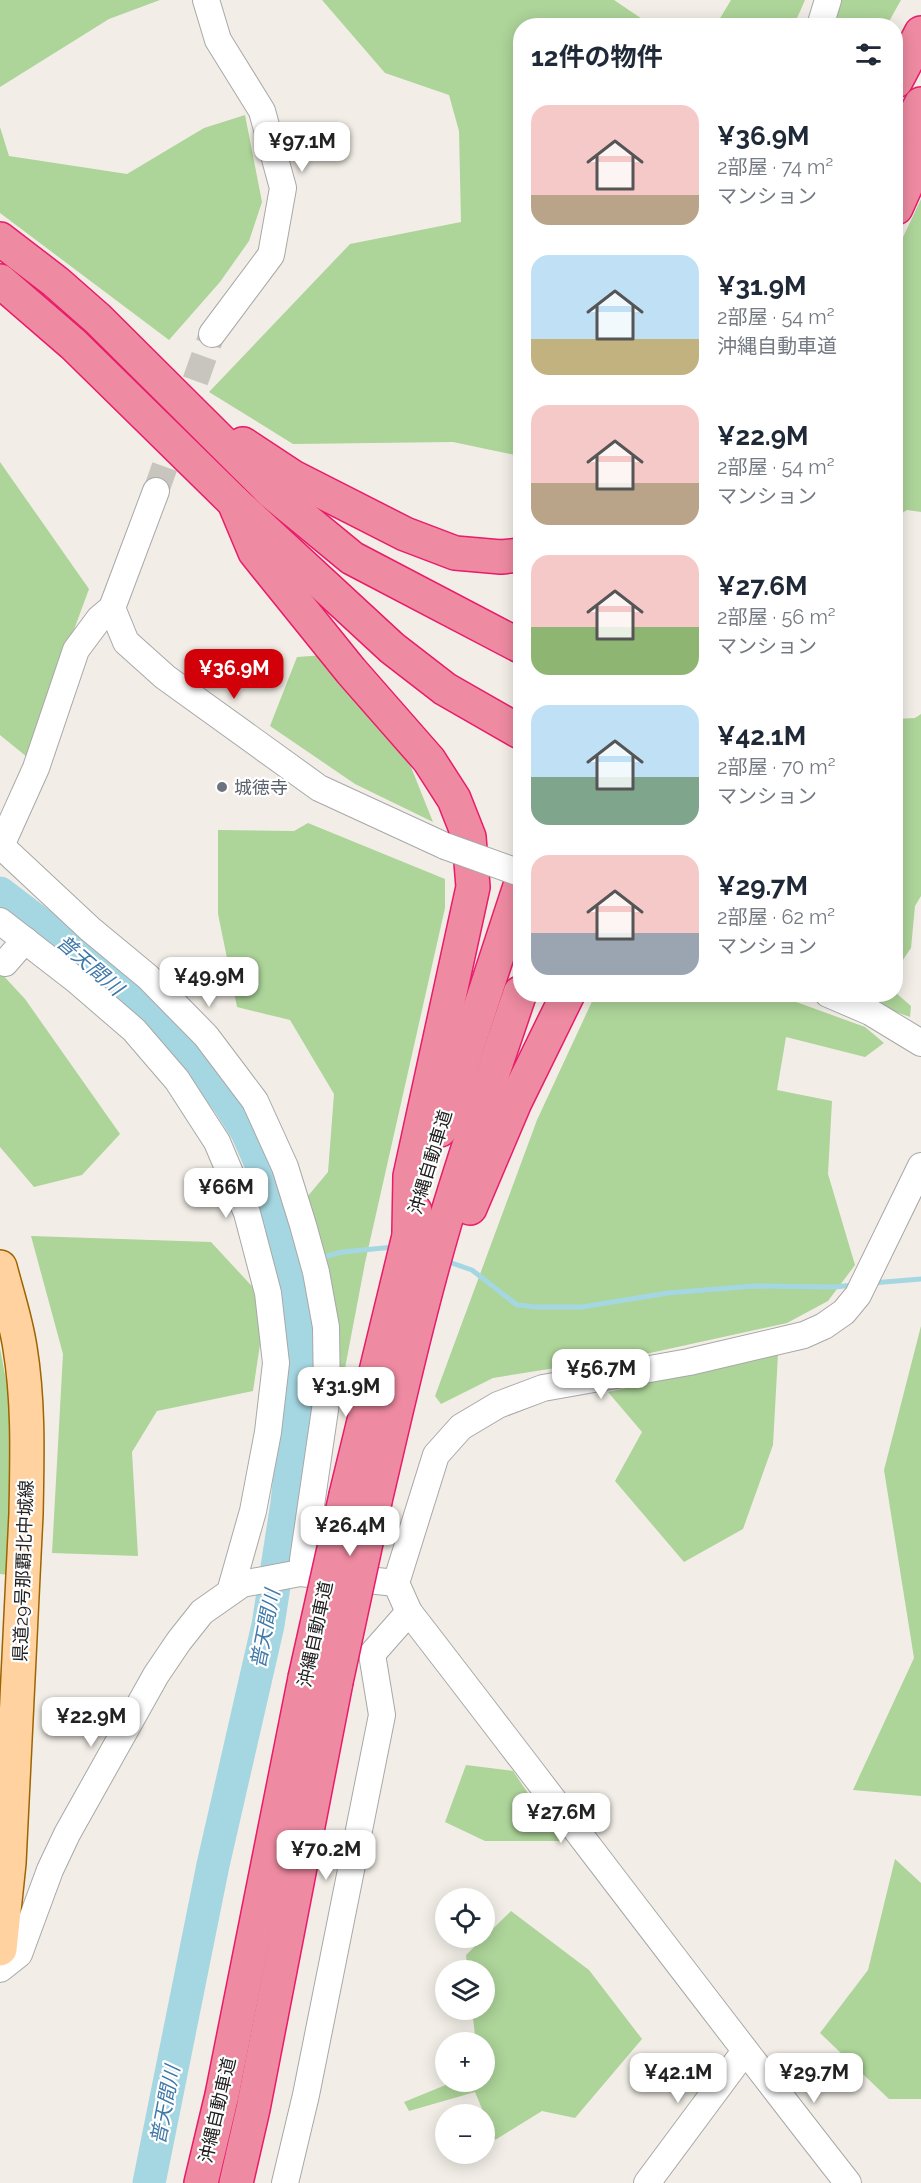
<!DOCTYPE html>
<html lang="ja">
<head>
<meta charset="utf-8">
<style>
  body { margin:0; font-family:Raleway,"Noto Sans JP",sans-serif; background:#f2f2f3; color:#1f2937; height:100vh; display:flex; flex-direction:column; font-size:22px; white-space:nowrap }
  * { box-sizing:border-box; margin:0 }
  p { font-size:20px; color:#747a83 }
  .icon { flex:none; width:33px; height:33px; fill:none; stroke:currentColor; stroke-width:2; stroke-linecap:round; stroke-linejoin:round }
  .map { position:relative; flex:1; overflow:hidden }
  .panel { position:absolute; left:513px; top:18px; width:390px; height:984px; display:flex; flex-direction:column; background:#fff; border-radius:24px; box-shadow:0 3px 15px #0003 }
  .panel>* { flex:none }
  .buttons { position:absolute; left:435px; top:1888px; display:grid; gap:12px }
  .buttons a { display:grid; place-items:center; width:60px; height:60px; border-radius:50%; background:#fff; box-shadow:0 3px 15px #0003; font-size:30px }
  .price { position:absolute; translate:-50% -51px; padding:0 14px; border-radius:12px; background:#fff; color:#222; font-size:20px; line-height:39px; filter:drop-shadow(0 2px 3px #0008) }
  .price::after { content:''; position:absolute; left:50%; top:36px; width:18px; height:14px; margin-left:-9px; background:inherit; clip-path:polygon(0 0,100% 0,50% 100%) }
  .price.selected { background:#d20008; color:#fff }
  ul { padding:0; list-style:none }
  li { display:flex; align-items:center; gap:18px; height:150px; padding:0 18px }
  li span { display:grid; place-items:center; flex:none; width:168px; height:120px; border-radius:18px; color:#555 }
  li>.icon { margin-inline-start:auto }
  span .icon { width:72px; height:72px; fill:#fffc; stroke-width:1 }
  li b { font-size:26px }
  h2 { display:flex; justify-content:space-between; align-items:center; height:72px; padding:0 18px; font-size:26px }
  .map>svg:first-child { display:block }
</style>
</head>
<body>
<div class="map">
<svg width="921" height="2183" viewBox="0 0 921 2183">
  <rect width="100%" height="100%" fill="#f2eee7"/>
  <g fill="#add499">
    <polygon points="0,0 160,0 109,19 0,87"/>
    <polygon points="322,0 614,0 651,25 520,26 520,456 453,442 293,444 209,392 350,244 461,222 459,131 449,95 385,73"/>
    <polygon points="731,0 805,0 794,25 716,25"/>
    <polygon points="837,0 901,0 887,25 829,26"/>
    <polygon points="245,115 262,202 249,241 220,282 169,340 0,213 0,127 9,156 127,174 204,128"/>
    <polygon points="921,199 921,512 907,510 896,517 896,252"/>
    <polygon points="0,462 89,589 27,757 0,735"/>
    <polygon points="325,655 411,767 433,822 355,784 270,726 297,657"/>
    <polygon points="921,714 921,896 915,906 911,948 896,970 896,719 915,718"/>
    <polygon points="308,823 445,879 445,908 365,1263 327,1463 306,1454 315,1334 292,1215 328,1172 334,1094 290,1020 237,1007 218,914 218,830 294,831"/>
    <polygon points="0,972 25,999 120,1134 82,1175 34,1187 0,1147"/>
    <polygon points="896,993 911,1006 910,1017 871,1003 855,995 896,994"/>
    <polygon points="595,995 777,995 865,1027 884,1043 865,1057 786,1037 777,1090 832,1101 828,1174 855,1265 828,1301 787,1323 650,1353 493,1378 441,1404 435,1396 537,1120"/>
    <polygon points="31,1236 211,1242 261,1296 262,1331 253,1391 157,1411 132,1452 138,1556 52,1553 63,1354"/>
    <polygon points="921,1326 921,1796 853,1790 914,1658 884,1470"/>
    <polygon points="0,1348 10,1402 9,1575 0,1574"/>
    <polygon points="778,1354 773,1445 743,1529 684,1562 615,1481 642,1432 608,1392"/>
    <polygon points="466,1765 513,1771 560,1841 485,1841 445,1822"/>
    <polygon points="895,1859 921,1883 921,2099 889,2099 820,2033 868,1970"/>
    <polygon points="511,1911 589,1970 642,2039 575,2118 542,2111 495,2140 475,2092 409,2111 404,2102 453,2082 484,2082 484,2043 476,2043 472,2010 484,2010 484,1971 468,1971 466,1955"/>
  </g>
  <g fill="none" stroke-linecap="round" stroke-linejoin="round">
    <g stroke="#a5d7e2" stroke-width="5">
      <polyline points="320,1258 342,1252 394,1247"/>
      <polyline points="446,1261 472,1270 517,1305 536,1307 582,1307 668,1293 754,1286 834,1287 854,1285"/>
      <polyline points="289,1264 305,1261"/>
      <polyline points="872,1283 921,1279"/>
    </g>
    <polyline stroke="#a5d7e2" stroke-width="33" points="0,893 93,964 207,1074 228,1102 247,1132 264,1171 289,1264 299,1335 299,1384 287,1503 268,1625 213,1865 149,2183"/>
    <polyline stroke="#c8c5bf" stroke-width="26" stroke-dasharray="26 13" stroke-linecap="butt" points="156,491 212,334"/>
    <defs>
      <g id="minor">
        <polyline points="206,0 218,40 262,111 283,188 271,255 212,334"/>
        <polyline points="820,26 828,0"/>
        <polyline points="156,491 112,608 126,642 165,677 319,788 445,846"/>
        <polyline points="0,845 90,929 148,977 206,1036 255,1101 285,1167 303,1225 316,1272 326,1327 327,1396 303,1560 306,1573"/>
        <polyline points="0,848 36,768 76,650 99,619 112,608"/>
        <polyline points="0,921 76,980 134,1030 177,1080 217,1142 247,1213 268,1293 276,1363 268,1432 253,1511 230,1592"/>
        <polyline points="5,963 25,940"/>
        <polyline points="828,994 870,1012 921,1043"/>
        <polyline points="0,1969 19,1954 50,1870 67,1834 156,1675 179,1641 202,1612 242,1584 300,1573 396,1583"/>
        <polyline points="285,2183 306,2095 382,1715 372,1654 409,1612"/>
        <polyline points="647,2183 745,2051"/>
        <path d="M848 2183C700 1994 556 1802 409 1612L396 1583 436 1455 461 1427 498 1405 543 1388 689 1362 804 1335 824 1326 844 1312 858 1295 921 1166"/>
      </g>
      <path id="major" d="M0 1267C7 1294 16 1321 20 1348 29 1403 27 1459 26 1514L9 1863 0 1949"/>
      <g id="highway">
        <polyline points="896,81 921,33"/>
        <polyline points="896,152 921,104"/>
        <polyline points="896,208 921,152"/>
        <polyline points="0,239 56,282 98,319 273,493 352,558 520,646"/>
        <polyline points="0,281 73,344 234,502 392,648 445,689 520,732"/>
        <polyline points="243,444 293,477 405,534 455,553 501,557 520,555"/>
        <polyline points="234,502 255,552 351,671 429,760 454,799 469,837 473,887 410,1176 409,1232"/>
        <polyline points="440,1130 520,886"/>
        <polyline points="470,1208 515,1102 568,994"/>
        <polyline points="346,1495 415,1211"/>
        <path d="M375 1501C397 1408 418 1314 445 1222 468 1145 494 1069 520 993"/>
        <polyline points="201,2183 222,2095 305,1678"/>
        <polyline points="236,2183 253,2109 336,1682"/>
      </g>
    </defs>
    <use href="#minor" stroke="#a8a8a8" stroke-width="28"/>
    <use href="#major" stroke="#9e6400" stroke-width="36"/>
    <use href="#highway" stroke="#e91b6a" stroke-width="36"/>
    <use href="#minor" stroke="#fff" stroke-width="26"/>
    <use href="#major" stroke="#ffd29f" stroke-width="33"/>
    <use href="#highway" stroke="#ee8aa1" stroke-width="33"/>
    <defs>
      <polyline id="minor-bridge" points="445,846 520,873"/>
      <g id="highway-bridge">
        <polyline points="305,1678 346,1495"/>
        <polyline points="336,1682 375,1501"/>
      </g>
    </defs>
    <use href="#minor-bridge" stroke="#a8a8a8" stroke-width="28" stroke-linecap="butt"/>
    <use href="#highway-bridge" stroke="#e91b6a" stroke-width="36" stroke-linecap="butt"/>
    <use href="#minor-bridge" stroke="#fff" stroke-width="26"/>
    <use href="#highway-bridge" stroke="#ee8aa1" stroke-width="33"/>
  </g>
  <circle fill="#6b7280" stroke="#fff" stroke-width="2" cx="222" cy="787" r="6"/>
  <g text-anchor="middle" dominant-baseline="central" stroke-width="4.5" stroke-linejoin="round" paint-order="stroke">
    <g font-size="18" fill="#5b616d" stroke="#fff" text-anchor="start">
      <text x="234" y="787">城徳寺</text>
    </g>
    <g font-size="18" fill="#212121" stroke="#fff">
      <text transform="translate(430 1162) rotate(-73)">沖縄自動車道</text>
      <text transform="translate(23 1571) rotate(-88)">県道29号那覇北中城線</text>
      <text transform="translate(315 1634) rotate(-78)">沖縄自動車道</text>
      <text transform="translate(217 2110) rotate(-77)">沖縄自動車道</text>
    </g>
    <g font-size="20" font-style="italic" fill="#4078a9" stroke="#fff">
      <text transform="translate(90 965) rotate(41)">普天間川</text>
      <text transform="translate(265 1629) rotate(-79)">普天間川</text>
      <text transform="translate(165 2105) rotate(-79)">普天間川</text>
    </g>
  </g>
</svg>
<div class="buttons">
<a><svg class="icon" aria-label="locate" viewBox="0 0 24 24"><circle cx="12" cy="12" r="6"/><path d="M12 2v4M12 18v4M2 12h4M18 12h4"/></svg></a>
<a><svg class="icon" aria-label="layers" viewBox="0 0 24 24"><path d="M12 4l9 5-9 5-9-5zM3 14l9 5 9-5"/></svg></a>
<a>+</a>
<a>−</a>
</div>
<b class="price" style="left:302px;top:173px">¥97.1M</b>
<b class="price selected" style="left:234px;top:700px">¥36.9M</b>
<b class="price" style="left:209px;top:1008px">¥49.9M</b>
<b class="price" style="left:226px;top:1219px">¥66M</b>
<b class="price" style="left:601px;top:1400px">¥56.7M</b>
<b class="price" style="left:346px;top:1418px">¥31.9M</b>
<b class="price" style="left:350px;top:1557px">¥26.4M</b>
<b class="price" style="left:91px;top:1748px">¥22.9M</b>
<b class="price" style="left:561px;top:1844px">¥27.6M</b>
<b class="price" style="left:326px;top:1881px">¥70.2M</b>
<b class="price" style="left:678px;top:2104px">¥42.1M</b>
<b class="price" style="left:814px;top:2104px">¥29.7M</b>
<section class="panel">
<h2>12件の物件<svg class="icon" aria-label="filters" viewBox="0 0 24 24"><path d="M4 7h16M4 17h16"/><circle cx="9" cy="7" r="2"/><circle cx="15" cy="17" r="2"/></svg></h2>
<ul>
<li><span style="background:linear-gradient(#f6c9c9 75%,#b9a48a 0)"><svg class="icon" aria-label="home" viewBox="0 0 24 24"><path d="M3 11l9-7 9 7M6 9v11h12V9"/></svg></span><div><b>¥36.9M</b><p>2部屋 · 74 m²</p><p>マンション</p></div></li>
<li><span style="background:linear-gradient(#bfe0f5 70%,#c2b280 0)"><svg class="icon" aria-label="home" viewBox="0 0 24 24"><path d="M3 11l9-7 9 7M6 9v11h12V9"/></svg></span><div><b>¥31.9M</b><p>2部屋 · 54 m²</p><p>沖縄自動車道</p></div></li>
<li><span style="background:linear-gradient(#f6c9c9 65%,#b9a48a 0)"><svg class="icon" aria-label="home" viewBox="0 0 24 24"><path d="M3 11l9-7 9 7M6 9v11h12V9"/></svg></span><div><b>¥22.9M</b><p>2部屋 · 54 m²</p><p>マンション</p></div></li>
<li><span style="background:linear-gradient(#f6c9c9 60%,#8fb573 0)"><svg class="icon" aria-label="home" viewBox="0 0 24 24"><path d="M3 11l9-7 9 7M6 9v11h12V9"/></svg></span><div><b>¥27.6M</b><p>2部屋 · 56 m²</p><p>マンション</p></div></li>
<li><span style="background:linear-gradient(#bfe0f5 60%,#7fa58c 0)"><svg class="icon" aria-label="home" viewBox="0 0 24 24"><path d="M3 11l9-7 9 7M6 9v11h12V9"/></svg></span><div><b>¥42.1M</b><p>2部屋 · 70 m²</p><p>マンション</p></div></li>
<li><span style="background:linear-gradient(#f6c9c9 65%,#9aa5b1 0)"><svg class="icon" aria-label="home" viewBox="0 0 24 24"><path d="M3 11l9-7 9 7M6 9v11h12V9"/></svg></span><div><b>¥29.7M</b><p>2部屋 · 62 m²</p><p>マンション</p></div></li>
</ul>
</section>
</div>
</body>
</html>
